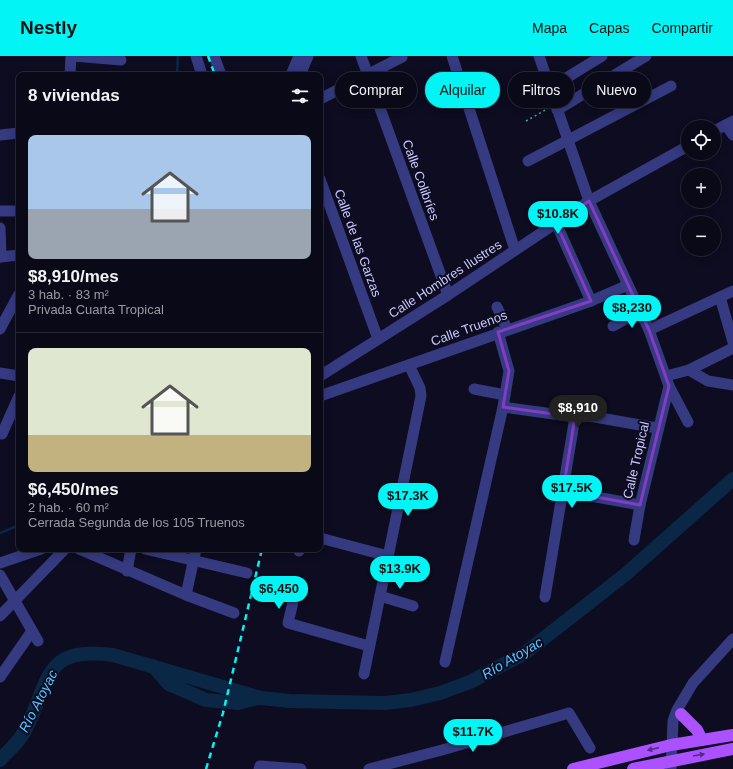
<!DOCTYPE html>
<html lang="es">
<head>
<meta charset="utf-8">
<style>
  body { margin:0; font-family:Helvetica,sans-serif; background:#131221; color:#f1f3f6; height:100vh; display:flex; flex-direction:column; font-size:15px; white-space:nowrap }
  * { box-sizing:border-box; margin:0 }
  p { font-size:13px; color:#999aa2 }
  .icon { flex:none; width:22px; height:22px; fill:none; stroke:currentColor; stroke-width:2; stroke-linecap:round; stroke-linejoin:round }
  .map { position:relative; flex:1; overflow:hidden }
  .side { position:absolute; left:16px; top:16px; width:307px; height:480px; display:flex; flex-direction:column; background:#0a0918; border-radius:8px; box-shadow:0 2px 10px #0003,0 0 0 1px #2a2a37 }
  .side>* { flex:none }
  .guide { position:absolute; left:335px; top:16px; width:338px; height:36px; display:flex; gap:8px }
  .controls { position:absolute; left:681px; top:64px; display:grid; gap:8px }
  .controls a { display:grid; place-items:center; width:40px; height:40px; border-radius:50%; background:#0a0918; box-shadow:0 2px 10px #0003,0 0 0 1px #2a2a37; font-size:20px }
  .price { position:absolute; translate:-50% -34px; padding:0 9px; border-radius:14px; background:#00f5f4; color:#111; font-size:13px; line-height:26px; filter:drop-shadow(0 1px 2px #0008) }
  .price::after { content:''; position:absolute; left:50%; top:24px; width:12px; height:9px; margin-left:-6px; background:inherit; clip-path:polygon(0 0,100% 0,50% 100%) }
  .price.current { background:#222; color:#fff }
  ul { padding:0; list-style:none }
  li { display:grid; align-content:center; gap:8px; height:212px; padding:0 12px }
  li+li { border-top:1px solid #2a2a37 }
  li span { display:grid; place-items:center; height:124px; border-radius:8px; color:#555 }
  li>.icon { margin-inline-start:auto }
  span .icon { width:72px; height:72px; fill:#fffc; stroke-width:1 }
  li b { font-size:17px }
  h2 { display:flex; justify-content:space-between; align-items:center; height:48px; padding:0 12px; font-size:17px }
  .tag { padding:0 14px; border-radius:18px; background:#0a0918; box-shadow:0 2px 10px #0003,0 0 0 1px #2a2a37; font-size:14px; line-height:36px }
  .tag.current { background:#00f5f4; color:#111 }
  header { display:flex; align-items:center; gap:24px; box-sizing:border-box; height:56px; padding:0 20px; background:#00f5f4; color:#111 }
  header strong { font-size:19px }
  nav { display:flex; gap:22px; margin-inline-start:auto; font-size:14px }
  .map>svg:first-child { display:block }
</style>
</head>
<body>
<header>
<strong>Nestly</strong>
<nav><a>Mapa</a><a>Capas</a><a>Compartir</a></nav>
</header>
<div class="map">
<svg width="733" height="713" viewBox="0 0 733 713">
  <rect width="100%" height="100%" fill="#0d0c20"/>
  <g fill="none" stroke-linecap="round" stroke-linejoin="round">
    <g stroke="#0a2845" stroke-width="2.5">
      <polyline points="177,19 178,0"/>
      <polyline points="0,477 19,469"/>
    </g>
    <g stroke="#0a2845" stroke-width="14">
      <polyline points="153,610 169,628 206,644 238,647 258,642"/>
      <path d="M0 704C8 695 19 686 24 676 51 628 40 589 113 599L261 642 290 645 385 647 411 644 440 637 470 626 525 597 626 518 733 423"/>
    </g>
    <polyline stroke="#29b59d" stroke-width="1.5" stroke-dasharray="2 3" stroke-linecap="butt" points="526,65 547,53"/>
    <g stroke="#353a81" stroke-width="11">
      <polyline points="73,0 121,4"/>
      <polyline points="196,0 202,19"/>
      <polyline points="214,0 221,19"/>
      <polyline points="361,0 448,239"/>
      <polyline points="452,0 515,194"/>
      <polyline points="539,0 589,145 649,274 669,330 688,366"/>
      <polyline points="70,19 71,0"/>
      <polyline points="291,19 299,0"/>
      <polyline points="300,19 308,0"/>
      <polyline points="550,32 602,0"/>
      <polyline points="320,43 402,1"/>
      <polyline points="557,54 646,0"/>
      <polyline points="726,69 733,79"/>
      <polyline points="714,75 733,65"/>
      <polyline points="0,79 19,77"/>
      <polyline points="528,105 671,30"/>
      <polyline points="320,123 378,283"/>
      <polyline points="0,155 19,155"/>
      <polyline points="556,167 591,245"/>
      <polyline points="0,172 1,201"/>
      <polyline points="0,201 19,199"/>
      <polyline points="720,241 733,286"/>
      <polyline points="497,251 507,273"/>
      <polyline points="613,270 640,255"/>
      <polyline points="0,273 19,238"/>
      <polyline points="649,274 733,235"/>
      <polyline points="689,314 708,325 733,329"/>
      <polyline points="0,317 19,320"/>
      <polyline points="320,320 448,239 589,145 688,90"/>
      <polyline points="666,320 689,314 733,292"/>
      <polyline points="474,333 505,339"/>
      <polyline points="320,340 591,245 628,229"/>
      <polyline points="503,351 575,361 589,360 657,372"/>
      <polyline points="0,377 2,378 19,340"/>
      <polyline points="563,435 640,449"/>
      <polyline points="320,482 388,500"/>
      <polyline points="634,484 640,449 669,330"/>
      <polyline points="79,493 186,539 234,557"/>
      <polyline points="145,493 247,517"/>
      <polyline points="299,495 300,493"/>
      <polyline points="0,507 41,493"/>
      <polyline points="127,515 131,493"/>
      <polyline points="0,519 38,585"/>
      <polyline points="186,539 196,493"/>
      <polyline points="380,540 413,550"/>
      <polyline points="545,541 575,361"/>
      <polyline points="293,546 288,567 369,590"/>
      <polyline points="0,560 65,493"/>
      <polyline points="445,606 503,351 509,315 498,276"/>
      <polyline points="364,618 421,340 420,332 409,309"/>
      <polyline points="0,621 32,575"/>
      <polyline points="259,713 260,710 301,713"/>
      <polyline points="369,713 442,694 569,657 590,692"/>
      <polyline points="671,713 673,665 677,654 693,627 733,583"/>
    </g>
    <g stroke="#ab51ff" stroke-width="12">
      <polyline points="681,658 697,674 702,684"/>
      <polyline points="573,713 671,689 733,679"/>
      <polyline points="633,713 733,693"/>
    </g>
    <g stroke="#00f5f4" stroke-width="2.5" stroke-dasharray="6 5" stroke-linecap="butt">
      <polyline points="208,0 215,19"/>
      <polyline points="206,713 223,657 262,493"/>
    </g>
  </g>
  <defs><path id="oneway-solid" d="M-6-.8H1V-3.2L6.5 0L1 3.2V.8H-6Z"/></defs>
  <g fill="#542b84">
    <use href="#oneway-solid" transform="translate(653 693) rotate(167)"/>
    <use href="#oneway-solid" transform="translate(699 699) rotate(-10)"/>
  </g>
  <path fill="none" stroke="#833cc5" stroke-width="3" stroke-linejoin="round" d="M589 145 649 274 669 330 640 449 563 435 575 361 503 351 509 315 498 276 591 245 556 167Z"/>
  <g text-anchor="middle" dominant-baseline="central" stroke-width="4" stroke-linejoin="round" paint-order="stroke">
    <g font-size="13" fill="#cbcaff" stroke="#0d0c20">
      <text transform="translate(421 124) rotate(70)">Calle Colibríes</text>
      <text transform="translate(358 187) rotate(70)">Calle de las Garzas</text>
      <text transform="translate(445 223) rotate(-33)">Calle Hombres Ilustres</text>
      <text transform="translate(469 272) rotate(-20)">Calle Truenos</text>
      <text transform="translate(636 404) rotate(-77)">Calle Tropical</text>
    </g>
    <g font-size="14" font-style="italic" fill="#58c4ff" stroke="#0d0c20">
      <text transform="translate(512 602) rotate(-31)">Río Atoyac</text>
      <text transform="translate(38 645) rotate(-63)">Río Atoyac</text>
    </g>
  </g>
</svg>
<div class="controls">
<a><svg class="icon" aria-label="locate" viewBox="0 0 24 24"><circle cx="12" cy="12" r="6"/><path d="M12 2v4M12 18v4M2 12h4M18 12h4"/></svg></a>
<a>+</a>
<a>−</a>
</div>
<b class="price" style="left:558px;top:179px">$10.8K</b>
<b class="price" style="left:632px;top:273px">$8,230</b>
<b class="price current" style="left:578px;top:373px">$8,910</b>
<b class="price" style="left:572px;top:453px">$17.5K</b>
<b class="price" style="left:408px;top:461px">$17.3K</b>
<b class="price" style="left:400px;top:534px">$13.9K</b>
<b class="price" style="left:279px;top:554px">$6,450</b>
<b class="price" style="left:473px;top:697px">$11.7K</b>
<div class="guide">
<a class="tag">Comprar</a>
<a class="tag current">Alquilar</a>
<a class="tag">Filtros</a>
<a class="tag">Nuevo</a>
</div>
<section class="side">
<h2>8 viviendas<svg class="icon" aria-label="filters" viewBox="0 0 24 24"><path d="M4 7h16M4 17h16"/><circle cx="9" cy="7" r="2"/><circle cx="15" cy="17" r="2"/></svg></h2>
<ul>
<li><span style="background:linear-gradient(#a9c7e8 60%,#9aa5b1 0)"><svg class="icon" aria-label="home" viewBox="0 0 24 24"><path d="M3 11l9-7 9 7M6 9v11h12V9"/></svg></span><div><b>$8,910/mes</b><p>3 hab. · 83 m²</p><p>Privada Cuarta Tropical</p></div></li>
<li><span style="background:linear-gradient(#dfe7d0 70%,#c2b280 0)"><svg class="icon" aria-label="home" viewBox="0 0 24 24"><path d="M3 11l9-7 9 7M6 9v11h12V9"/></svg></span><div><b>$6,450/mes</b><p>2 hab. · 60 m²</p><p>Cerrada Segunda de los 105 Truenos</p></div></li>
</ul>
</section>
</div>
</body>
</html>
